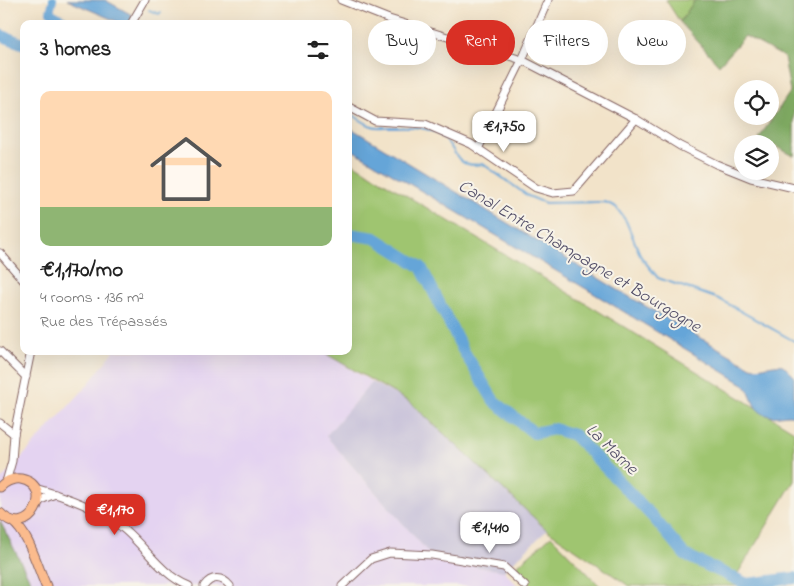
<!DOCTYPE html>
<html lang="en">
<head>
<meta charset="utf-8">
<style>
  body { margin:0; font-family:"Indie Flower",sans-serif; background:#f2f2f2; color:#222; height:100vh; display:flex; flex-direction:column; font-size:19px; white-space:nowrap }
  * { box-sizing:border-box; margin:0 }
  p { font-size:16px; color:#767676 }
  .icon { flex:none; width:28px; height:28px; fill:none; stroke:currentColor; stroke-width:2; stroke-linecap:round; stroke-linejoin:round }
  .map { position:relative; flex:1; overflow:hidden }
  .drawer { position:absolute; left:20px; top:20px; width:332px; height:335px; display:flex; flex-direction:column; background:#fff; border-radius:10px; box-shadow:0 5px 20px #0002 }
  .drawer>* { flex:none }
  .banner { position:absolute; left:368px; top:20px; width:351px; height:45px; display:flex; gap:10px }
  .fabs { position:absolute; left:734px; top:80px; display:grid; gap:10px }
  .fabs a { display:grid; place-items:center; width:45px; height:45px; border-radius:50%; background:#fff; box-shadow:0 5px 20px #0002; font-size:25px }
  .price { position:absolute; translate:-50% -42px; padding:0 11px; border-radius:10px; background:#fff; color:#222; font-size:16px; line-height:32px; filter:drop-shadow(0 1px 2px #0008) }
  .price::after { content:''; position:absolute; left:50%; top:30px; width:15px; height:11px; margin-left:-8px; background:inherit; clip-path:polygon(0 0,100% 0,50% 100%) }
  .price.selected { background:#d93025; color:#fff }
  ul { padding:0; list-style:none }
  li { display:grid; align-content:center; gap:10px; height:265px; padding:0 20px }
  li+li { border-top:1px solid #e0e0e0 }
  li span { display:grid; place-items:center; height:155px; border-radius:10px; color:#555 }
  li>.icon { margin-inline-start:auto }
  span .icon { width:90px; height:90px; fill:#fffc; stroke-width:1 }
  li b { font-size:21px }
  h2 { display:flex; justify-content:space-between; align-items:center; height:60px; padding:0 20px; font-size:21px }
  .chip { padding:0 18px; border-radius:22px; background:#fff; box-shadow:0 5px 20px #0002; font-size:18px; line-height:45px }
  .chip.selected { background:#d93025; color:#fff }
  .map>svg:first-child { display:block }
</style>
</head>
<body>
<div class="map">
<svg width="794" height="586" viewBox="0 0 794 586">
  <rect width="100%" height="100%" fill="#f7f3e8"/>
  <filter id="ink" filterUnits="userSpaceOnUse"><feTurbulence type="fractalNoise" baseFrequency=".02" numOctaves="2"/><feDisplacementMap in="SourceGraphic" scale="10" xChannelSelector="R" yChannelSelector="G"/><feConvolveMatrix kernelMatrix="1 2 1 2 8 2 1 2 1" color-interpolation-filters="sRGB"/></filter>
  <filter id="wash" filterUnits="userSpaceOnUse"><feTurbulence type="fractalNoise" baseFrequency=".0096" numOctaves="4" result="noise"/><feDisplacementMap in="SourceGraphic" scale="20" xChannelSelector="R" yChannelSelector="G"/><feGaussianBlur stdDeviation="1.12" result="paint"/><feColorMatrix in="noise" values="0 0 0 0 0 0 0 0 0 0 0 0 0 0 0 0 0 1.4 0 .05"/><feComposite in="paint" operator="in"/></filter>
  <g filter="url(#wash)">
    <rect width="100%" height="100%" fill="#f2e3c9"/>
    <polygon fill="#e4d3f1" points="114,351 321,351 372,382 326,436 435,560 504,571 518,586 33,586 0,521 0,481 86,387"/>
    <polygon fill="#c6c0d9" points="372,382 411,403 547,530 504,571 435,560 326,436"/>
    <g fill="#9fc56f" stroke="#74724d">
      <polygon points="666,0 695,0 680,22"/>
      <polygon points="349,161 590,306 794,431 794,481 735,578 764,586 629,586 547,530 411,403 321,351 349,351"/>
      <polygon points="551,536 600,586 532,586 518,571 518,565"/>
    </g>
    <g fill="#7faa62" stroke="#646446">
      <polygon points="695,0 794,0 794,156 759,138 790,92 784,57 745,36 719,65 680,22"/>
      <polygon points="0,521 33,586 0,586"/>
    </g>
    <g fill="#65a5d8" stroke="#586282">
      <polygon points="67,0 105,0 132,15 131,19 141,24 123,24"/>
      <path d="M349 127 623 293 751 367C760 370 772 363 783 365L794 376V416C786 413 778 418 770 416 749 411 755 395 743 384L588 290 349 148Z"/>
    </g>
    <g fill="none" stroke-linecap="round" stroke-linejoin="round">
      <g stroke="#65a5d8" stroke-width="2">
        <polyline points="149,10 159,14 161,12"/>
        <path d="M349 112C356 117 365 124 372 126 377 128 383 127 388 127 405 127 423 125 438 134 460 147 450 169 483 164L528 196 545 203 605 202 616 207 626 221 641 257 658 278 719 299 794 341"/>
      </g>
      <polyline stroke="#65a5d8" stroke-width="8" points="53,0 50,12 72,24"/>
      <g stroke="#65a5d8" stroke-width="12">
        <polyline points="0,35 24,44"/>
        <polyline points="349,234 375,238 421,267 463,350 494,401 534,433 554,429 574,435 653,517 685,555 747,584 794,578"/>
      </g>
    </g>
  </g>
  <g filter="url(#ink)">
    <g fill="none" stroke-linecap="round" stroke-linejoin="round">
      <defs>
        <g id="minor">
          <polyline points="341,0 389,19 522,60 636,119 680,146 716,164 751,178 794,188"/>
          <polyline points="131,24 145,0"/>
          <polyline points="349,107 375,121 425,124 471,144 536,188 553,193 574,191 636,119"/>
          <polyline points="478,149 522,60 548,0"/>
          <polyline points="0,253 24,281"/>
          <polyline points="0,351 26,377"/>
          <polyline points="0,423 14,434"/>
          <polyline points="6,482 12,461 14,434 31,351"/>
          <path d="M35 488C67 497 99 508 125 530 147 549 162 575 189 586"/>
          <polyline points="38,503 43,499 55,494"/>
          <path d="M204 586C211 576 222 576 230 586"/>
          <polyline points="342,586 371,559 390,553 432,555 504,567 525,586"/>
        </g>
        <g id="major">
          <path d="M0 487C6 481 12 478 21 479 57 486 29 543 0 513"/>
          <path d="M12 521C28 532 38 568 46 586"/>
        </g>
      </defs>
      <use href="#minor" stroke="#856462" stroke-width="9"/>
      <use href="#major" stroke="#856462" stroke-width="11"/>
      <use href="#minor" stroke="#fff" stroke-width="7"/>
      <use href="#major" stroke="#fbbb8d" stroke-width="9"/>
    </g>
  </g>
  <g text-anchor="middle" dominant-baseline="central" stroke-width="4" stroke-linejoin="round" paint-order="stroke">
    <g font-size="18" font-style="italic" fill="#534e68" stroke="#f7f3e8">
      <text transform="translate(579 257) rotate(31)">Canal Entre Champagne et Bourgogne</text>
      <text transform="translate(611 450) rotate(44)">La Marne</text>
    </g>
  </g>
</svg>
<div class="fabs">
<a><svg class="icon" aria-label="locate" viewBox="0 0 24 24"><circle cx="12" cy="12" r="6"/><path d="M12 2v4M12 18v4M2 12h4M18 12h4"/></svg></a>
<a><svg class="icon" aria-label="layers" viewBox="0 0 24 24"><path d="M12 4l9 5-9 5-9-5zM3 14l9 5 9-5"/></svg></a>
</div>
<b class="price" style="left:504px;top:153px">€1,750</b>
<b class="price selected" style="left:115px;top:536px">€1,170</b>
<b class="price" style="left:490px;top:554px">€1,410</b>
<div class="banner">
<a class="chip">Buy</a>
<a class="chip selected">Rent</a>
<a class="chip">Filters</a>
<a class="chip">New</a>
</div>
<section class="drawer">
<h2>3 homes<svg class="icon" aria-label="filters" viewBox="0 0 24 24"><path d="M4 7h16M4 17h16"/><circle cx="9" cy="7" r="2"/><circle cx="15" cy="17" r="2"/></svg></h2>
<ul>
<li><span style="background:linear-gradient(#ffd9b3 75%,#8fb573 0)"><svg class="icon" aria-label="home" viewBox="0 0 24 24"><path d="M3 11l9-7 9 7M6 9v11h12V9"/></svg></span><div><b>€1,170/mo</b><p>4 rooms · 136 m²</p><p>Rue des Trépassés</p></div></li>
</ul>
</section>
</div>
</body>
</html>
